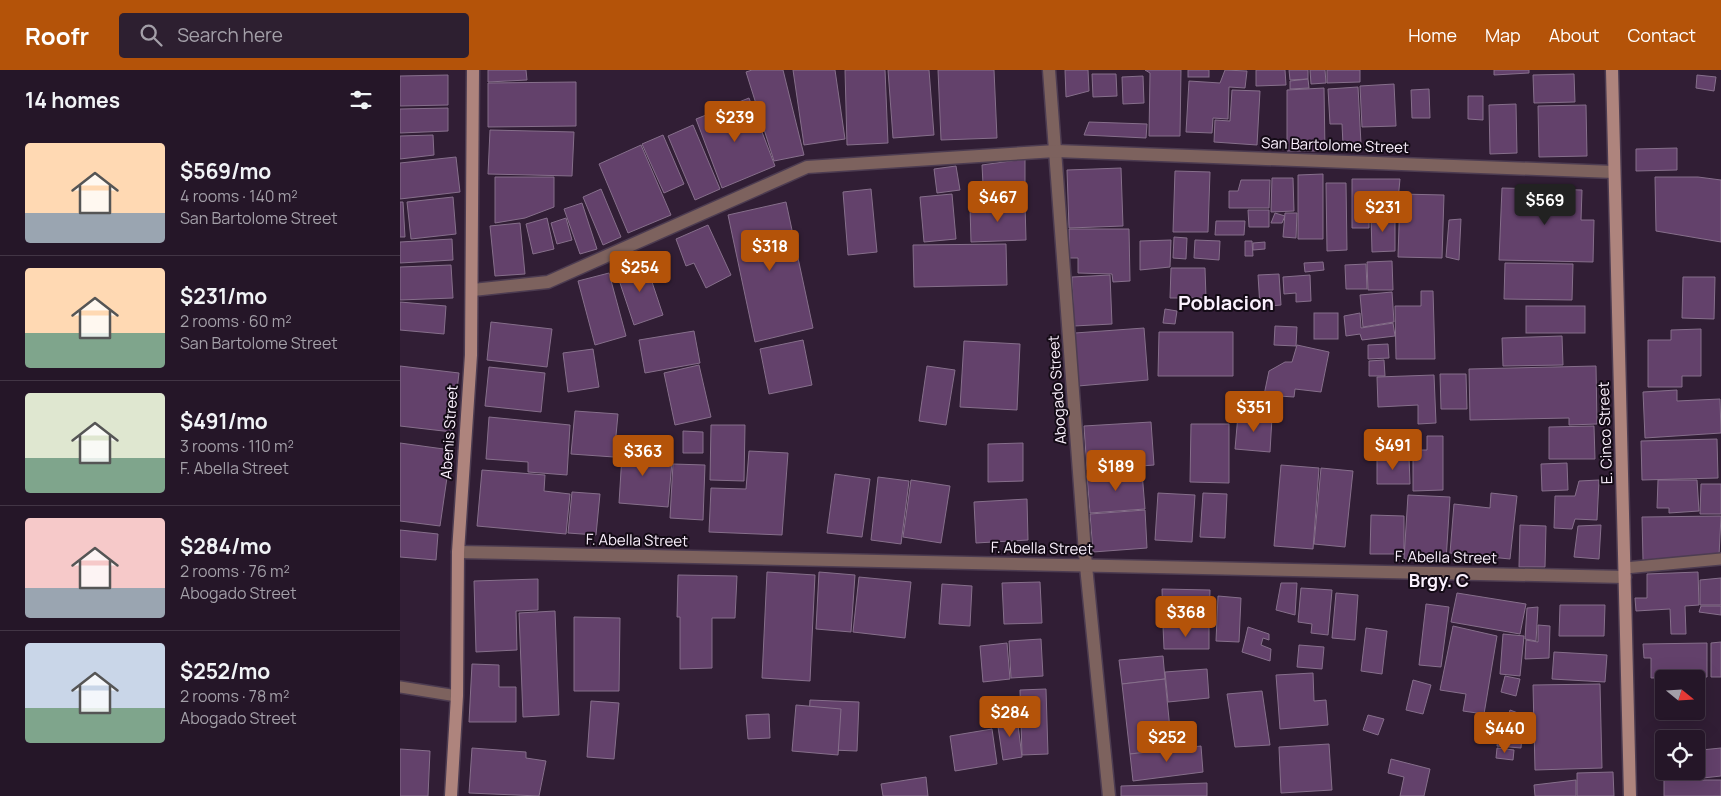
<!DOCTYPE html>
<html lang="en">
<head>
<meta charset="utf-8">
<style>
  body { margin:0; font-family:Manrope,sans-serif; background:#2d1f30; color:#f1f3f6; height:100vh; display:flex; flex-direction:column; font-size:19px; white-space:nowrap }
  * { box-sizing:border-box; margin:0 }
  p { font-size:16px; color:#a39fa8 }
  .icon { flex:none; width:28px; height:28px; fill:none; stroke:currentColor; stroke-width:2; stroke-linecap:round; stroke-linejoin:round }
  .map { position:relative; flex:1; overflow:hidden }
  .details { display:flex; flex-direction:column; background:#251628; width:400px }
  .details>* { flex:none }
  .needle { width:32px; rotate:108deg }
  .controls { position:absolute; left:1255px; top:600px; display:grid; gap:10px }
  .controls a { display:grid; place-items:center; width:50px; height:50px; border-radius:5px; background:#251628; box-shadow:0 5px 20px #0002,0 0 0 1px #423545; font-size:25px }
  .price { position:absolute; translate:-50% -42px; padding:0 11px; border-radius:5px; background:#b45309; color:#fff; font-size:16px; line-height:32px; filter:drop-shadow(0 1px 2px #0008) }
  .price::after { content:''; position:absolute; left:50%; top:30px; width:15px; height:11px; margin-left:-8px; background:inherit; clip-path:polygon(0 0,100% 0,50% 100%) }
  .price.active { background:#222; color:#fff }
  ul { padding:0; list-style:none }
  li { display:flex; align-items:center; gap:15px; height:125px; padding:0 25px }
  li+li { border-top:1px solid #423545 }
  li span { display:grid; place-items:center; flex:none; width:140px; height:100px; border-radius:5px; color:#555 }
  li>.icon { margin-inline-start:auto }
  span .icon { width:60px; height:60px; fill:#fffc; stroke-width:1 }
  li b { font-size:21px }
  h2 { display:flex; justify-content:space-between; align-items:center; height:60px; padding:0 25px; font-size:21px }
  header { display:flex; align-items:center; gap:30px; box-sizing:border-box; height:70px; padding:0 25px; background:#b45309; color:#fff }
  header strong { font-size:24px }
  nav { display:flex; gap:28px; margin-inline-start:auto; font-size:18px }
  .search { width:350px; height:45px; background:#2d1f30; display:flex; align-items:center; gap:12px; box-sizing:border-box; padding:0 18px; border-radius:5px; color:#a39fa8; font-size:19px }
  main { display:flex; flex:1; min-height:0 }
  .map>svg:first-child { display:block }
</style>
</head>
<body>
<header>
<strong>Roofr</strong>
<div class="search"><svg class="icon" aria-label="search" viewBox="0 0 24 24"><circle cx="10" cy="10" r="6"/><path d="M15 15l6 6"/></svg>Search here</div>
<nav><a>Home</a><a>Map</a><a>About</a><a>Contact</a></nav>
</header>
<main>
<section class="details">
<h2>14 homes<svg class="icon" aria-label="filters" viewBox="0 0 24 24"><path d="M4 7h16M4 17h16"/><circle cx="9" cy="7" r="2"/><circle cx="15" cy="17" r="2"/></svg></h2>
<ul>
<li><span style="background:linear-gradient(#ffd9b3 70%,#9aa5b1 0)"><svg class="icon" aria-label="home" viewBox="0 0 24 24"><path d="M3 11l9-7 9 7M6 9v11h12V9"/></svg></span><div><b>$569/mo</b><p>4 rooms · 140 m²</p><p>San Bartolome Street</p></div></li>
<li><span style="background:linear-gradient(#ffd9b3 65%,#7fa58c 0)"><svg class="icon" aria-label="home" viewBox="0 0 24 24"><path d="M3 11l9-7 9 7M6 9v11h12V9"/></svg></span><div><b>$231/mo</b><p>2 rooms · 60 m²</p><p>San Bartolome Street</p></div></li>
<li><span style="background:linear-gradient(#dfe7d0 65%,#7fa58c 0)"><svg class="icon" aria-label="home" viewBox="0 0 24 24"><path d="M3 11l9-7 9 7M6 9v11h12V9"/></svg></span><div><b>$491/mo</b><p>3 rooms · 110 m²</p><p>F. Abella Street</p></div></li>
<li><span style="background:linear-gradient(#f6c9c9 70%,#9aa5b1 0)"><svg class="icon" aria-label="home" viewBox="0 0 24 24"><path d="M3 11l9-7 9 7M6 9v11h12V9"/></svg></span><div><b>$284/mo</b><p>2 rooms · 76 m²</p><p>Abogado Street</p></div></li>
<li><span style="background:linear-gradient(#c9d6e8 65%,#7fa58c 0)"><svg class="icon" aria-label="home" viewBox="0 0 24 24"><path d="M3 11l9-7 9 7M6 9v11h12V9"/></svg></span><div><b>$252/mo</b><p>2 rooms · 78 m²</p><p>Abogado Street</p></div></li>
</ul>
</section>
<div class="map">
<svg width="1321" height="726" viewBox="0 0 1321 726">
  <rect width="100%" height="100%" fill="#311e35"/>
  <g fill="#63416b" stroke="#866f8b">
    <polygon points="88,0 126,0 127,10 88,12"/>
    <polygon points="352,0 383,0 404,85 374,91 346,2"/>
    <polygon points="393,0 435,0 445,69 404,75"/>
    <polygon points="445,0 485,0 488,73 447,75"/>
    <polygon points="488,0 529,0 534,65 493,68"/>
    <polygon points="538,0 594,0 597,68 541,70"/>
    <polygon points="665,0 688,0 689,21 666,27"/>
    <polygon points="745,0 781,0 780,66 749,66 750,3"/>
    <rect x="788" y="0" width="21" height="7"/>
    <polygon points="825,0 847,1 845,18 829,17 828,49 813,48 812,63 786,62 789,11 820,13"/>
    <polygon points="856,0 885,0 886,15 856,16"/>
    <polygon points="889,0 908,0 908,9 890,10"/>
    <polygon points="910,0 925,0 926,13 911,14"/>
    <polygon points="927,0 960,0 960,12 927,13"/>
    <polygon points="1094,0 1129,0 1129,3 1094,5"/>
    <polygon points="692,4 716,4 717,26 693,27"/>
    <polygon points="1174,4 1175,32 1134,33 1133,5"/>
    <polygon points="48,5 48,35 0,36 0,6"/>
    <polygon points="1297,5 1316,7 1314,21 1296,18"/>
    <polygon points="743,6 744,33 723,34 722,7"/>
    <polygon points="908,9 909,18 890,19 890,11"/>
    <polygon points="176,12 176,56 88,57 88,13"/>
    <polygon points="994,14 996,56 962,57 960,16"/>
    <polygon points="958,17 961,74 943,75 942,54 930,54 928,19"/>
    <polygon points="924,18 925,81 887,81 887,20"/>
    <polygon points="1029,19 1030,48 1012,48 1011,20"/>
    <polygon points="832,20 860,21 857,75 814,72 815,50 830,51"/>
    <polygon points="1068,26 1083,26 1083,50 1068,49"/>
    <polygon points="349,28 375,96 322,118 296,49"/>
    <polygon points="1116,34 1117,83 1090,84 1089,35"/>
    <polygon points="1186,35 1187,86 1139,87 1138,36"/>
    <polygon points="48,38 48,61 0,63 0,39"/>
    <polygon points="689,52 747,54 746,68 684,65"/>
    <polygon points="293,55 320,119 295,130 268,66"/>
    <polygon points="90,60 174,62 172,106 88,104"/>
    <polygon points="33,65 34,85 0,89 0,66"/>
    <polygon points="263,65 284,114 264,123 242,74"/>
    <polygon points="241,75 271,145 228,163 199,94"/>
    <polygon points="1277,78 1277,100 1236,101 1236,79"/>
    <polygon points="56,87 60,122 0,129 0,93"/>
    <polygon points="625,89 625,130 584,133 582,95"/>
    <polygon points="556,96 560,120 537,123 534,99"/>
    <polygon points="721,98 723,156 669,158 667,100"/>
    <polygon points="775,101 810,102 808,162 773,162"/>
    <polygon points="923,104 923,169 898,169 898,105"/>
    <polygon points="95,107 154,107 154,137 125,148 95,153"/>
    <polygon points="1255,107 1298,107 1321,110 1321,172 1256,161"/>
    <polygon points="872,108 893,108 894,141 871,142"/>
    <polygon points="952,109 1000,109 997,140 969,140 969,158 952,158"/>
    <polygon points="841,110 870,110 869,138 829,138 829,121 838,121"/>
    <polygon points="926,113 946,113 947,180 927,181"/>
    <polygon points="1102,118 1182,120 1181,150 1194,150 1193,192 1099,190"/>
    <polygon points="201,119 221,167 203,175 183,127"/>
    <polygon points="471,119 477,182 448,185 443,122"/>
    <polygon points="552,124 556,169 524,172 520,127"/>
    <polygon points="1000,124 1044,125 1042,188 998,187"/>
    <polygon points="53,127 56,164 11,169 7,132"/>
    <polygon points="0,132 3,132 5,167 0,167"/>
    <polygon points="386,132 413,258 355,272 328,145"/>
    <polygon points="182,133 197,179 180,184 164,139"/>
    <polygon points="625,134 626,170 571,172 570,137"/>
    <polygon points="848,140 869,140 869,157 849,157"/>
    <polygon points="875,143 885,146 882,153 871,153"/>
    <polygon points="885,143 897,143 896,168 883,167"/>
    <polygon points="995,145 995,181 972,182 971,146"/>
    <polygon points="147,148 154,179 133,184 126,154"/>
    <polygon points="166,148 172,170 157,174 151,153"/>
    <polygon points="1061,149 1059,190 1046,187 1049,150"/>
    <polygon points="816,151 845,151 844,165 815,165"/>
    <polygon points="120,153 125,204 95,206 90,156"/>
    <polygon points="308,155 331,205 306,218 294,193 286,196 276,169"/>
    <polygon points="669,159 729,159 730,211 713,212 712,204 678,203 678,188 669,188"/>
    <polygon points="774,167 787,168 786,189 773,188"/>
    <polygon points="52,169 53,190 0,193 0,172"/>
    <polygon points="771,170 770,197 740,200 740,171"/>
    <polygon points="795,170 820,171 819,190 794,188"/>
    <polygon points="845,171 852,171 853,186 845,186"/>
    <polygon points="865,172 865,179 853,180 853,173"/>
    <polygon points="606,174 607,215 514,217 513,175"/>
    <polygon points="245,191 263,245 234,255 216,201"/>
    <polygon points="992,191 993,220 968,220 967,192"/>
    <polygon points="923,192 924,200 905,202 904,193"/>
    <polygon points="1105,193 1173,194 1172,230 1104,229"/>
    <polygon points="966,194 967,219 946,219 945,195"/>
    <polygon points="51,195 53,228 0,230 0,197"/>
    <polygon points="771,198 805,198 806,228 770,228"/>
    <polygon points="209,203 226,266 195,275 178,211"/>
    <polygon points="879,204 881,235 860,237 858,205"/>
    <polygon points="710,205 712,254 674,256 672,207"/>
    <polygon points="910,205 911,231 896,232 896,223 884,224 883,207"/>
    <polygon points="1283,207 1315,207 1314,249 1282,248"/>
    <polygon points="1021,221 1033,221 1035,289 996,289 995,236 1021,236"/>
    <polygon points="992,222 994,252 963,257 960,225"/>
    <polygon points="0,232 46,236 44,264 0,260"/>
    <rect x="1126" y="236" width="59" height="27"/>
    <polygon points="765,239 777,241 775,254 763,253"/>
    <rect x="914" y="243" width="24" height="26"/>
    <polygon points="960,243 961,258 993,253 995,266 962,270 960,264 946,266 944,246"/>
    <polygon points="91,252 152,259 147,297 87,290"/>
    <polygon points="875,256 897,257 896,276 874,275"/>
    <polygon points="744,258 748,310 678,316 675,263"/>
    <polygon points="1301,259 1301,306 1282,306 1282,317 1248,317 1248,270 1271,270 1271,260"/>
    <polygon points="294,261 300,293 245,303 239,270"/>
    <polygon points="759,262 833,262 833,306 758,306"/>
    <polygon points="1162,266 1163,295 1103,296 1102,268"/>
    <polygon points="403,270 412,315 369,324 360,279"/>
    <polygon points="564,271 620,274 617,340 560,337"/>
    <polygon points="988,274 989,288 968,289 968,275"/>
    <polygon points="897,275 929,282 921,322 895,319 894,327 864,325 869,301 885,292 892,292"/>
    <polygon points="193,279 199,317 168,322 163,283"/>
    <polygon points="984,290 985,306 969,306 969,291"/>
    <polygon points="299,295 311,347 275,355 264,303"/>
    <polygon points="0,296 59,303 52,362 0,356"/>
    <polygon points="527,296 555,300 546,355 519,351"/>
    <polygon points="1196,296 1197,354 1169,355 1169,348 1070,350 1069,299"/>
    <polygon points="89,297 145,303 141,342 85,336"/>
    <polygon points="1040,304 1066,304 1067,339 1041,339"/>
    <polygon points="1034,305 1036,353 1018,354 1018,335 978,337 977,307"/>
    <polygon points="1277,320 1277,331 1320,329 1321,363 1245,368 1243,322"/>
    <polygon points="175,341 218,344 214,387 171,384"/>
    <polygon points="838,345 872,347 870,382 835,379"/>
    <polygon points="89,347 170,355 167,405 128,402 128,392 86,389"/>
    <polygon points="751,352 754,395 687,400 684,356"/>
    <polygon points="791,354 829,354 829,413 790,412"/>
    <polygon points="311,355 345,355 344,411 310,410"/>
    <polygon points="1194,356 1195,389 1149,389 1149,357"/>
    <polygon points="283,361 303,362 303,383 283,383"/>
    <polygon points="1027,366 1043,366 1043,420 1013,421 1013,380 1027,380"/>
    <polygon points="223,369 244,370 243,390 272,392 268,437 219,433"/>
    <polygon points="1317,369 1318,408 1242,410 1241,371"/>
    <polygon points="0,373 51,380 40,456 0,451"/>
    <polygon points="623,373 623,411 588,412 588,374"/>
    <polygon points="349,381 388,383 382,465 309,462 311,418 346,419"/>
    <polygon points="977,387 1009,387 1010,414 977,414"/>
    <polygon points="1167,393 1168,420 1142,421 1141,394"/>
    <polygon points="273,394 305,395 303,450 270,448"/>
    <polygon points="881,395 919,398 913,479 874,476"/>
    <polygon points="921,398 953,401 945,477 914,474"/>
    <polygon points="82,400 145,405 144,421 170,424 166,464 77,456"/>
    <polygon points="742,402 745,439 690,443 687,406"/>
    <polygon points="435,404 470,409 462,467 427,463"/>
    <polygon points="478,407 509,411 501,474 471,470"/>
    <polygon points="511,410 550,416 541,473 503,467"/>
    <polygon points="1199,410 1197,450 1175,449 1172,459 1154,458 1155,426 1175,426 1179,411"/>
    <polygon points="1258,410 1297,410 1299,441 1269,443 1269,438 1257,438"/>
    <polygon points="1301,414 1321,414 1321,444 1300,444"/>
    <polygon points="172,422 200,424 196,465 168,463"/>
    <polygon points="758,423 795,425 792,472 755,470"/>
    <polygon points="803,423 827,424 825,468 800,467"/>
    <polygon points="1091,423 1117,426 1110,489 1050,483 1054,434 1090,438"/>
    <polygon points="1008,425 1050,427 1046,491 1004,489"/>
    <polygon points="627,429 628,470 576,473 574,432"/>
    <polygon points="745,440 747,478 693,482 690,444"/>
    <polygon points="971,445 1004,446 1004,484 970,484"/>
    <polygon points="1321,446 1319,486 1243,490 1242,447"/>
    <polygon points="1120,455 1146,456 1145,497 1119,497"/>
    <polygon points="1201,455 1199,489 1174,487 1178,456"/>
    <polygon points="0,460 38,464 36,490 0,487"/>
    <polygon points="367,502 415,505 410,611 362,608"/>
    <polygon points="419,502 455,505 451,562 416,559"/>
    <polygon points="1298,502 1299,535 1285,536 1286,564 1271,564 1270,539 1236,541 1235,528 1247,528 1247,504"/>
    <polygon points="278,505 337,506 335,548 312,548 312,598 280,599 280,547 277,547"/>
    <polygon points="459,507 511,512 505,568 453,562"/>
    <polygon points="1321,508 1321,535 1300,535 1300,510"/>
    <polygon points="138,509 138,540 116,541 117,580 76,582 74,511"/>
    <polygon points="640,512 642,553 604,554 602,513"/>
    <polygon points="881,513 897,513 895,545 876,540"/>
    <polygon points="542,514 572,516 570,556 539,554"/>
    <polygon points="901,518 932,520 928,565 911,563 912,554 898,552"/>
    <polygon points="762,519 810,520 809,557 763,556"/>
    <polygon points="936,523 958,525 955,570 932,568"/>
    <polygon points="1057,523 1126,534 1120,564 1051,552"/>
    <polygon points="818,526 841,528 839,572 816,571"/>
    <polygon points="1026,534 1049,537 1041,597 1019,595"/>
    <polygon points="1160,535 1205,535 1204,566 1159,566"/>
    <polygon points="1301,536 1321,536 1321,545 1299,542"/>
    <polygon points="1138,537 1136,571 1125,569 1127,538"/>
    <polygon points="155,541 159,645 123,647 119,543"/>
    <polygon points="174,547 220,548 219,621 174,621"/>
    <polygon points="1138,555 1150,556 1149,588 1125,589 1126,570 1138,572"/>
    <polygon points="763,556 809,557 809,579 764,579"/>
    <polygon points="1053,556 1097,566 1084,644 1063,641 1066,624 1040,620"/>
    <polygon points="848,557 869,564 869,570 863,568 861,575 871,579 870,591 842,582"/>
    <polygon points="966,558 987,561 982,604 961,601"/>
    <polygon points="1103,564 1124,566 1120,606 1100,604"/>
    <polygon points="641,569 643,606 611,608 609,571"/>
    <polygon points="1321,572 1321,607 1311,607 1311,573"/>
    <polygon points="607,573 610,609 583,612 580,576"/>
    <polygon points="1307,573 1307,607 1251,608 1251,588 1244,588 1243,574"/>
    <polygon points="899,575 924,577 922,599 897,597"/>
    <polygon points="1154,582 1207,585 1205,612 1152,609"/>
    <polygon points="763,586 765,609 722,614 719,590"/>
    <polygon points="72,594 99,595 99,617 116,617 116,652 69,652"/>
    <polygon points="807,599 809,628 768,632 765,602"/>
    <polygon points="913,603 914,631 926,630 928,655 880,659 876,605"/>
    <polygon points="1105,606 1120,609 1116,626 1101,622"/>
    <polygon points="765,609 772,679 730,684 722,614"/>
    <polygon points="1013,610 1031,615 1023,644 1006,640"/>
    <polygon points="1200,614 1202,698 1135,700 1133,615"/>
    <polygon points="646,619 648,684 622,685 620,620"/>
    <polygon points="862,621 870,675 835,677 827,624"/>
    <polygon points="410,630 459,632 457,681 407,679"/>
    <polygon points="191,631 219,633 214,689 187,687"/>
    <polygon points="396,635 441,639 438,685 392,681"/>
    <polygon points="1110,640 1118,643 1115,654 1102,650 1105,643 1109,644"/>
    <polygon points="369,644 370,668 348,669 346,645"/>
    <polygon points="968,645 984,649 978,665 963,660"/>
    <polygon points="617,647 622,687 603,690 597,650"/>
    <polygon points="1100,653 1123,655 1121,678 1097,676"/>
    <polygon points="592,659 597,694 555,701 550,666"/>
    <polygon points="929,674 932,720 881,723 879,677"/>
    <polygon points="801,676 803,702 733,711 730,684"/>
    <polygon points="72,678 126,682 126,688 146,691 139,726 69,723"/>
    <polygon points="1097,678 1114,680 1113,690 1096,688"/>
    <polygon points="1321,678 1321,706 1303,708 1301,680"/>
    <polygon points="0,679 30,681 28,726 0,726"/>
    <polygon points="991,689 1030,699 1024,726 1000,726 1004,707 988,703"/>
    <polygon points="1213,702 1214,726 1177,726 1177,703"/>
    <polygon points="526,707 528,726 483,726 481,714"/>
    <polygon points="1176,710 1176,726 1135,726 1134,715"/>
    <rect x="1264" y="710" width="57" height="16"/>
    <polygon points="807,713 807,726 721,726 721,716"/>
  </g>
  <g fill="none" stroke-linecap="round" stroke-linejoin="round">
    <defs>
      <g id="lane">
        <polyline points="1225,498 1321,489"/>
        <polyline points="0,617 57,626"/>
      </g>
      <g id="street">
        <polyline points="649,0 686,496 709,726"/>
        <polyline points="73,220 148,212 407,97 656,81 1214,102"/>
        <polyline points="58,482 1225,507"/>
      </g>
      <g id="secondary">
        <polyline points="1212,0 1230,726"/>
        <polyline points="51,726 57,626 58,482 71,285 73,0"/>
      </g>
    </defs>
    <use href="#lane" stroke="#4d3c51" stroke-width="14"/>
    <use href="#street" stroke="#4d3c51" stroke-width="15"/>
    <use href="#secondary" stroke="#4d3c51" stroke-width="15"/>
    <use href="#lane" stroke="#7d625e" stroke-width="11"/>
    <use href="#street" stroke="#7d625e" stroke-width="12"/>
    <use href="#secondary" stroke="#ae847d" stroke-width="12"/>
  </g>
  <g text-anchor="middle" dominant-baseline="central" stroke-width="4" stroke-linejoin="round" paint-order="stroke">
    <g font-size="15" fill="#fbf1fe" stroke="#140b16">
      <text transform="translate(935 75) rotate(2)">San Bartolome Street</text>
      <text transform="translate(657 320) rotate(-94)">Abogado Street</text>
      <text transform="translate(49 362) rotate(-86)">Abenis Street</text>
      <text transform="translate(1205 363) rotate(-92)">E. Cinco Street</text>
      <text transform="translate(237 470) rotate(1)">F. Abella Street</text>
      <text transform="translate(642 478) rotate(1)">F. Abella Street</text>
      <text transform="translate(1046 487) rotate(1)">F. Abella Street</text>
    </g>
    <g font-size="18" font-weight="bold" fill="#fbf1fe" stroke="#140b16">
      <text x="1039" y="510">Brgy. C</text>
    </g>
    <g font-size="20" font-weight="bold" fill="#fbf1fe" stroke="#140b16">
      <text x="826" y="232">Poblacion</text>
    </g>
  </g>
</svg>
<div class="controls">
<a><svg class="needle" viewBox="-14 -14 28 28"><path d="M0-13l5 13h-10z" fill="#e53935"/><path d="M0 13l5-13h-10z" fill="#a39fa8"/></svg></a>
<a><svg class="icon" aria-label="locate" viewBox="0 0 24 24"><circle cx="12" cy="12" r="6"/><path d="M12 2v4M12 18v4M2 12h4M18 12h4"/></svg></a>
</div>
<b class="price" style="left:335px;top:73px">$239</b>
<b class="price" style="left:598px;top:153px">$467</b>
<b class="price active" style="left:1145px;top:156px">$569</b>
<b class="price" style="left:983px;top:163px">$231</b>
<b class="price" style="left:370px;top:202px">$318</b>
<b class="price" style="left:240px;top:223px">$254</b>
<b class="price" style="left:854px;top:363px">$351</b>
<b class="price" style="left:993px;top:401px">$491</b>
<b class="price" style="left:243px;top:407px">$363</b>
<b class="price" style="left:716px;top:422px">$189</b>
<b class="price" style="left:786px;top:568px">$368</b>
<b class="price" style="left:610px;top:668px">$284</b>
<b class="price" style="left:1105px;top:684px">$440</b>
<b class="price" style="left:767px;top:693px">$252</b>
</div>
</main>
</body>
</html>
